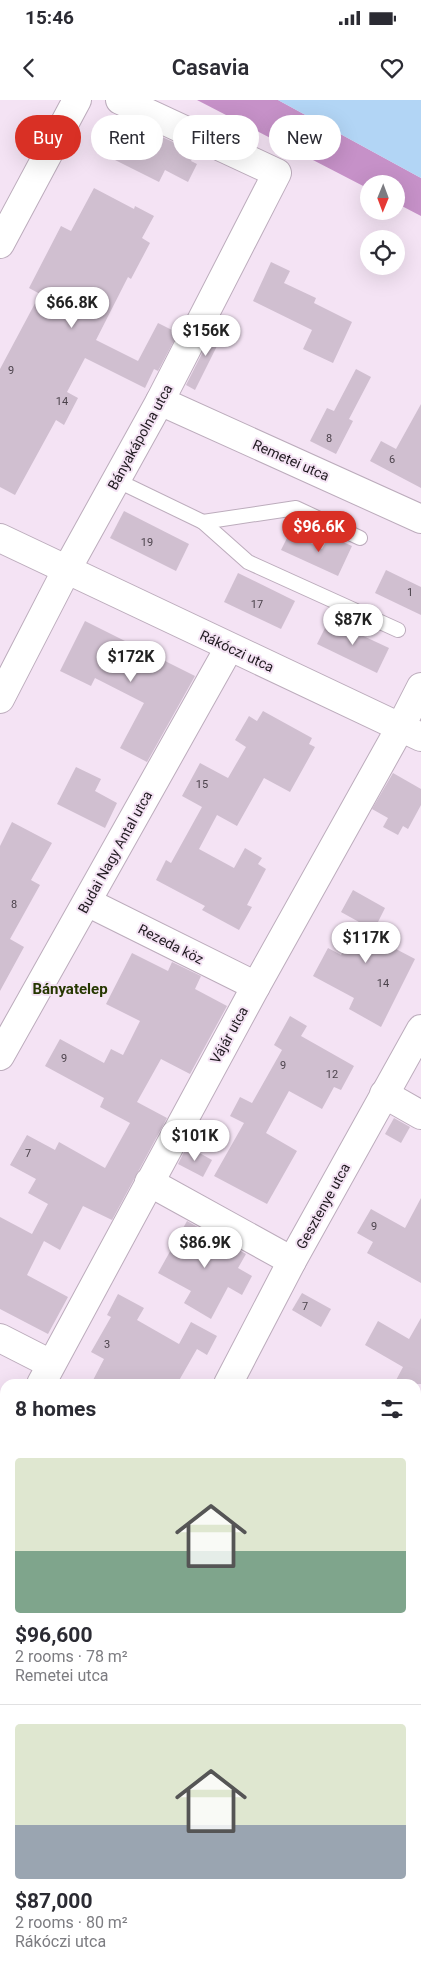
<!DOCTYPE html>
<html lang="en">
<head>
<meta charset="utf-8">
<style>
  body { margin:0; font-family:Roboto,sans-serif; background:#f2f2f3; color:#2b2b33; height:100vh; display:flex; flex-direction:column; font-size:19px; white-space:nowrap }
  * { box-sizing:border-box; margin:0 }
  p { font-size:16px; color:#7c7c81 }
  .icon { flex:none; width:28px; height:28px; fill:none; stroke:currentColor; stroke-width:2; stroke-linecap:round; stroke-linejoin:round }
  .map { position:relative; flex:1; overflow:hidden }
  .drawer { position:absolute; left:0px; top:1279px; width:421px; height:601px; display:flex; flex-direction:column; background:#fff; border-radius:15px 15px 0 0; box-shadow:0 5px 20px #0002 }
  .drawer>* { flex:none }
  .banner { position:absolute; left:15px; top:15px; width:391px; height:45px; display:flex; gap:10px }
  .needle { width:32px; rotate:181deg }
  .controls { position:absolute; left:360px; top:75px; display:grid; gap:10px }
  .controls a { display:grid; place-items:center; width:45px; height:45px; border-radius:50%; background:#fff; box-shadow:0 5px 20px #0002; font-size:25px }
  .price { position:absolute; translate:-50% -42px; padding:0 11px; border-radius:18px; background:#fff; color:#222; font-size:16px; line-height:32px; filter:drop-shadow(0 1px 2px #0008) }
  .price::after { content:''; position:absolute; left:50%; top:30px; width:15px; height:11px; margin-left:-8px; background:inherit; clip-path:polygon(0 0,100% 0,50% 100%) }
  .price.on { background:#d93025; color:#fff }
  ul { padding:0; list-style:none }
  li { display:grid; align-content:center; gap:10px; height:265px; padding:0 15px }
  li+li { border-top:1px solid #e1e1e2 }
  li span { display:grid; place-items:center; height:155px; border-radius:5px; color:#555 }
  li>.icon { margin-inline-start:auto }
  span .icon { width:90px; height:90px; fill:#fffc; stroke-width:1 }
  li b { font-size:21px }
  h2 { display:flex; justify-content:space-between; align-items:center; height:60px; padding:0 15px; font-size:21px }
  .tag { padding:0 18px; border-radius:22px; background:#fff; box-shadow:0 5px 20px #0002; font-size:18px; line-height:45px }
  .tag.on { background:#d93025; color:#fff }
  .status { display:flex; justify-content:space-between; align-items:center; height:35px; padding:0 25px; background:#fff; direction:ltr }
  .status svg { height:14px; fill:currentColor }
  header { display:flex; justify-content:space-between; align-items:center; height:65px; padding:0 15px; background:#fff; font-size:22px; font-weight:600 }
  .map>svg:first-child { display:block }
</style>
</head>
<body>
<div class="status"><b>15:46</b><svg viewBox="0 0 49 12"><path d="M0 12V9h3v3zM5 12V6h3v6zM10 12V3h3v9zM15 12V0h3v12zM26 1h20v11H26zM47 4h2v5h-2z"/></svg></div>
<header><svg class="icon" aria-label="back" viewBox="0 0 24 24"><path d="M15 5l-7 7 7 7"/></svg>Casavia<svg class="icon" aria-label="heart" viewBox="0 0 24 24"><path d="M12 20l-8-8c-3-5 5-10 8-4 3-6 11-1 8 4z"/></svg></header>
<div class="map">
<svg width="421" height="1879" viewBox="0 0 421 1879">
  <rect width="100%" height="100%" fill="#f4e3f4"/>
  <polygon fill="#c691c8" points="197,0 278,0 421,78 421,116 396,103 396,84 369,84 369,89"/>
  <polygon fill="#b2d5f5" points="278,0 421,0 421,78"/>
  <g fill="#d0bfd0">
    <polygon points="125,20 195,52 191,61 197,64 188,82 165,70 159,82 107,56"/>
    <polygon points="94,88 134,109 135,106 154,116 142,138 150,143 131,179 128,177 96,240 138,261 158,223 178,233 158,271 154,269 145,288 85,258 67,292 78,298 64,325 56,320 15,395 0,387 0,269 40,194 29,188 61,126 71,131"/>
    <polygon points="271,162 290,171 284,183 316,198 314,203 352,222 333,263 303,249 312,230 253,201"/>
    <polygon points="217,224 226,228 195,290 186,285"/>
    <polygon points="356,269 371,277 349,319 353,321 336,354 310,341 327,308 334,311"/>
    <polygon points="421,304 421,388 370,361 381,341 396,349"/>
    <polygon points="124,411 189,444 176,471 110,438"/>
    <polygon points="290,432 322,449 329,436 352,446 338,476 281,450"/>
    <polygon points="386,470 421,487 421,515 375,493"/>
    <polygon points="238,473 295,501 281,529 224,502"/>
    <polygon points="329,520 389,548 377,573 317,544"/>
    <polygon points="85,521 195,576 147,662 120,648 144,603 95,578 91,586 60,571"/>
    <polygon points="263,611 312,638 309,644 315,647 290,692 264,678 237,726 217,715 199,749 234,768 245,748 262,758 258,764 266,769 247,805 252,807 239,830 202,810 205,806 156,780 166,760 171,763 202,707 182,696 200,663 228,678 246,647 235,640 249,616 257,621"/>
    <polygon points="76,667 101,679 95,691 117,703 105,728 57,704"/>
    <polygon points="393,673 421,689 421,705 408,729 403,726 398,735 383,727 388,718 372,709"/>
    <polygon points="12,722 52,743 31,780 40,785 10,839 24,847 0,891 0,746"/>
    <polygon points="353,790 385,808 371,836 415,859 381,927 349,909 354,898 313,876 328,848 341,855 359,822 341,812"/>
    <polygon points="132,853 168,871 172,862 201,876 195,889 227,906 190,974 161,959 137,1002 167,1018 112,1120 83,1106 60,1150 44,1141 27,1175 68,1197 48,1234 0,1209 0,1117 32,1134 48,1104 28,1093 36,1079 10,1065 27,1035 55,1050 59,1042 105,1068 130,1023 100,1007 104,998 45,966 60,939 104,963 111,949 123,955 140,921 106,904"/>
    <polygon points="290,916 307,926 301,936 354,966 341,990 334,987 322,1009 289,991 266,1033 297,1051 267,1104 214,1076 244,1023 230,1016 240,997 252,1003 282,950 274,945"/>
    <polygon points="394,1018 410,1027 401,1043 385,1034"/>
    <polygon points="187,1046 212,1060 203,1077 178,1064"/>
    <polygon points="421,1098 421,1183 367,1153 373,1142 357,1133 371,1109 405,1128"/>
    <polygon points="187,1121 246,1154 238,1168 252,1176 242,1195 228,1187 211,1219 184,1203 191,1191 158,1173"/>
    <polygon points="302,1193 331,1209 321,1227 292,1210"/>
    <polygon points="118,1194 144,1208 137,1220 179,1244 191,1222 217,1236 207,1255 197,1249 177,1284 91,1284 104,1259 91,1252 111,1217 107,1215"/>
    <polygon points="421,1218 421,1284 394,1284 403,1267 365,1245 378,1221 409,1239"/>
  </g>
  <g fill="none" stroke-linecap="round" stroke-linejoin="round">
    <defs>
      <g id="service">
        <polyline points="116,380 203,422 248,462 398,530"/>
        <polyline points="203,422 296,408 360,438"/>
      </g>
      <g id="minor">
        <polyline points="0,144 77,0"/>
        <polyline points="160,301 421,419"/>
        <polyline points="0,438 421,637"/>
        <polyline points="0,599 67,469 160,301 277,73 120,0"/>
        <polyline points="87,802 256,886"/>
        <polyline points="0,956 229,548"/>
        <polyline points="384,994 421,1015"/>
        <polyline points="149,1082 292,1161"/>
        <polyline points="0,1238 51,1264"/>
        <polyline points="41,1284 256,886 400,628 421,587"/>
        <polyline points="228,1284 292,1161 421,929"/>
        <polyline points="416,1406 421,1397"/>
      </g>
      <g id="primary">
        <polyline points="0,1482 5,1484"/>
        <polyline points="416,1604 421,1605"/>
      </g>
    </defs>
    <use href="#service" stroke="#bcacbc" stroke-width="16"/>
    <use href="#minor" stroke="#bcacbc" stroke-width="30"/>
    <use href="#primary" stroke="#bcacbc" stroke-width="30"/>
    <use href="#service" stroke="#fff" stroke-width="14"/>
    <use href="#minor" stroke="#fff" stroke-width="28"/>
    <use href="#primary" stroke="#fff" stroke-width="28"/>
  </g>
  <g text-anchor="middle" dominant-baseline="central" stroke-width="4" stroke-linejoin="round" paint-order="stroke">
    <g font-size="11" fill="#4c434c">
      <text x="11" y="270">9</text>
      <text x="62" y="301">14</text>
      <text x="329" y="338">8</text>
      <text x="392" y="359">6</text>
      <text x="147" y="442">19</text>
      <text x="410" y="492">1</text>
      <text x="257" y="504">17</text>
      <text x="202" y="684">15</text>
      <text x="14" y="804">8</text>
      <text x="383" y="883">14</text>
      <text x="64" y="958">9</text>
      <text x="283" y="965">9</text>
      <text x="332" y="974">12</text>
      <text x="28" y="1053">7</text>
      <text x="374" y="1126">9</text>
      <text x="305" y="1206">7</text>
      <text x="107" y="1244">3</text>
    </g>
    <g font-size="14" fill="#201a20" stroke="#f4e3f4">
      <text transform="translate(140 337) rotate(-61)">Bányakápolna utca</text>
      <text transform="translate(291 360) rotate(24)">Remetei utca</text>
      <text transform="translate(237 551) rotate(25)">Rákóczi utca</text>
      <text transform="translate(115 752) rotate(-61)">Budai Nagy Antal utca</text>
      <text transform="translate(171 844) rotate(27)">Rezeda köz</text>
      <text transform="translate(229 935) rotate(-61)">Vájár utca</text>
      <text transform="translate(323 1106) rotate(-61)">Gesztenye utca</text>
    </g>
    <g font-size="15" font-weight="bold" fill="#263700" stroke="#f4e3f4">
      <text x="70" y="889">Bányatelep</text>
    </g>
  </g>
</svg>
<div class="controls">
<a><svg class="needle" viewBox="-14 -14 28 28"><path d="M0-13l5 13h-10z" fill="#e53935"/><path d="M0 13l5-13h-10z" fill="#7c7c81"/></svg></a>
<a><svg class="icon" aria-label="locate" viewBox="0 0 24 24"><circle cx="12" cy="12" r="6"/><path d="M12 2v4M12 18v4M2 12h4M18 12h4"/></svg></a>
</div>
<b class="price" style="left:72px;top:229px">$66.8K</b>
<b class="price" style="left:206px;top:257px">$156K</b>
<b class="price on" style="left:319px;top:453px">$96.6K</b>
<b class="price" style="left:353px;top:546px">$87K</b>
<b class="price" style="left:131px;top:583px">$172K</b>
<b class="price" style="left:366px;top:864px">$117K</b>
<b class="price" style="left:195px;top:1062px">$101K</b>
<b class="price" style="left:205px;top:1169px">$86.9K</b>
<div class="banner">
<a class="tag on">Buy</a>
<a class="tag">Rent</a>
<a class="tag">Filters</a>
<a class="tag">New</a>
</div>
<section class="drawer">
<h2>8 homes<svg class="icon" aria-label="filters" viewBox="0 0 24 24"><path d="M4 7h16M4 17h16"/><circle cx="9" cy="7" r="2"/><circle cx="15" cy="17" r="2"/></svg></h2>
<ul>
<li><span style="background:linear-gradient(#dfe7d0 60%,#7fa58c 0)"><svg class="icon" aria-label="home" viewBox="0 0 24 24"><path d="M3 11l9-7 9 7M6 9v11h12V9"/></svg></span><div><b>$96,600</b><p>2 rooms · 78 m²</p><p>Remetei utca</p></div></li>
<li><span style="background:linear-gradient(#dfe7d0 65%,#9aa5b1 0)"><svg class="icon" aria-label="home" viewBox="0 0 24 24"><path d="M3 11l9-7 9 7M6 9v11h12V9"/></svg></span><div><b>$87,000</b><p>2 rooms · 80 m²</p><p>Rákóczi utca</p></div></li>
</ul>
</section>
</div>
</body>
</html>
